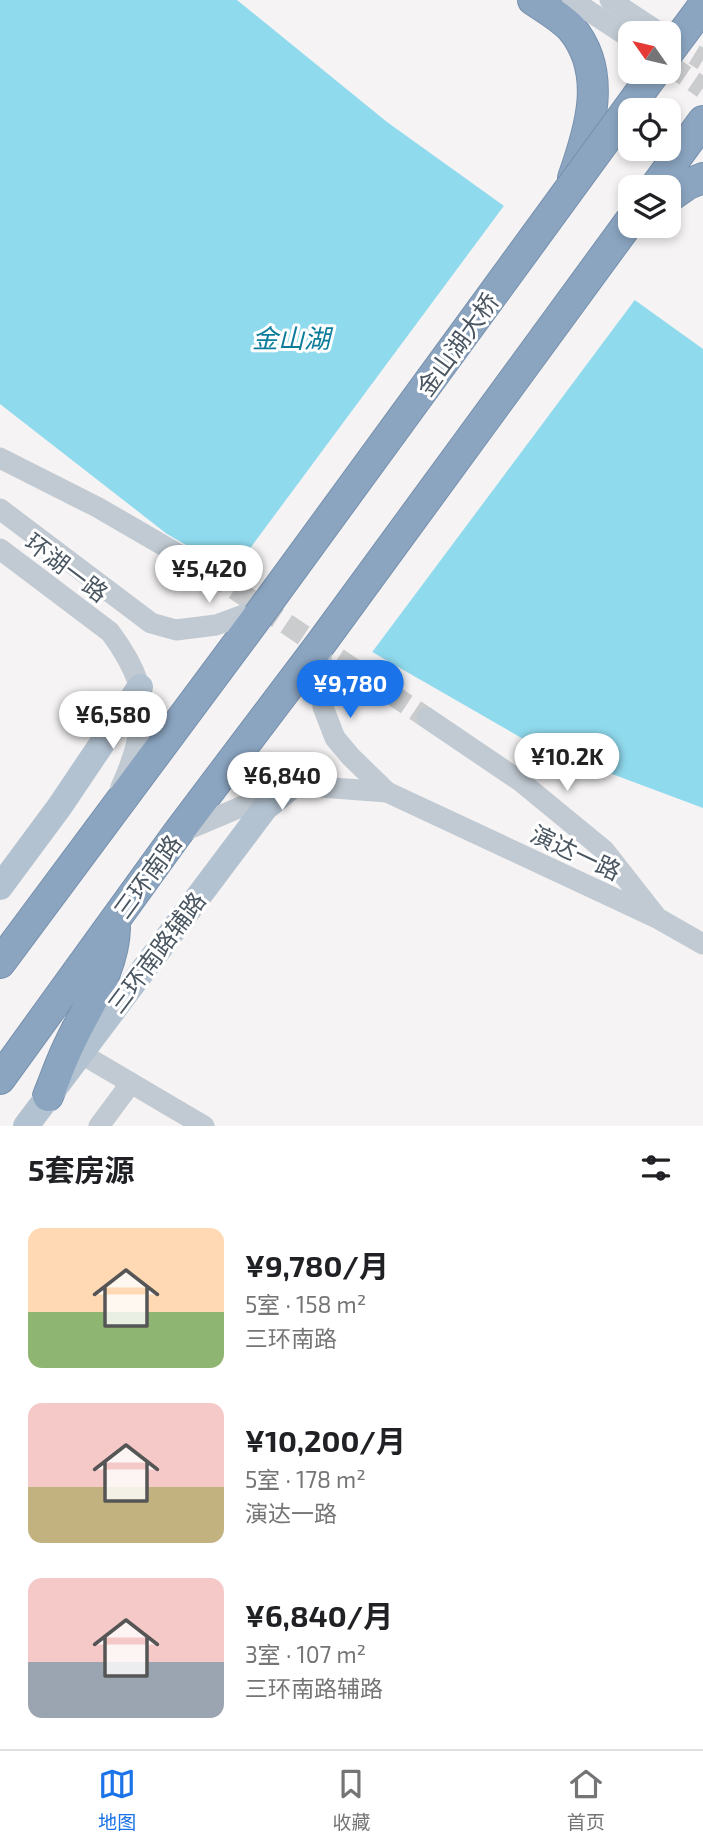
<!DOCTYPE html>
<html lang="zh">
<head>
<meta charset="utf-8">
<style>
  body { margin:0; font-family:"Exo 2","Noto Sans SC",sans-serif; background:#f2f2f2; color:#202124; height:100vh; display:flex; flex-direction:column; font-size:26px; white-space:nowrap }
  * { box-sizing:border-box; margin:0 }
  p { font-size:23px; color:#757577 }
  .icon { flex:none; width:38px; height:38px; fill:none; stroke:currentColor; stroke-width:2; stroke-linecap:round; stroke-linejoin:round }
  .map { position:relative; height:1126px; overflow:hidden }
  .sheet { display:flex; flex-direction:column; background:#fff; flex:1 }
  .sheet>* { flex:none }
  .needle { width:46px; rotate:304deg }
  .buttons { position:absolute; left:618px; top:21px; display:grid; gap:14px }
  .buttons a { display:grid; place-items:center; width:63px; height:63px; border-radius:14px; background:#fff; box-shadow:0 4px 10px #0003; font-size:35px }
  .price { position:absolute; translate:-50% -60px; padding:0 16px; border-radius:24px; background:#fff; color:#222; font-size:23px; line-height:46px; filter:drop-shadow(0 2px 4px #0008) }
  .price::after { content:''; position:absolute; left:50%; top:42px; width:21px; height:16px; margin-left:-10px; background:inherit; clip-path:polygon(0 0,100% 0,50% 100%) }
  .price.selected { background:#1a73e8; color:#fff }
  ul { padding:0; list-style:none }
  li { display:flex; align-items:center; gap:21px; height:175px; padding:0 28px }
  li span { display:grid; place-items:center; flex:none; width:196px; height:140px; border-radius:14px; color:#555 }
  li>.icon { margin-inline-start:auto }
  span .icon { width:84px; height:84px; fill:#fffc; stroke-width:1 }
  li b { font-size:30px }
  h2 { display:flex; justify-content:space-between; align-items:center; height:84px; padding:0 28px; font-size:30px }
  .tab-bar { display:flex; justify-content:space-around; align-items:center; height:98px; border-top:2px solid #e0e0e0; background:#fff; font-size:19px; color:#757577 }
  .tab-bar a { display:grid; justify-items:center; gap:4px }
  .tab-bar .selected { color:#1a73e8 }
  .map>svg:first-child { display:block }
</style>
</head>
<body>
<div class="map">
<svg width="703" height="1126" viewBox="0 0 703 1126">
  <rect width="100%" height="100%" fill="#f5f3f3"/>
  <polygon fill="#90daee" points="0,0 237,0 387,122 703,349 703,808 532,744 167,534 0,404"/>
  <polygon fill="#f5f3f3" points="506,203 637,297 370,655 231,574"/>
  <g fill="none" stroke-linecap="round" stroke-linejoin="round">
    <g stroke="#caccce" stroke-width="21" stroke-dasharray="21 10" stroke-linecap="butt">
      <polyline points="668,38 703,60"/>
      <polyline points="668,64 703,88"/>
      <polyline points="209,572 427,718"/>
    </g>
    <defs>
      <g id="highway">
        <path d="M533 0C545 8 562 18 572 29 608 73 590 130 573 178"/>
        <polyline points="655,187 703,121"/>
        <polyline points="668,198 688,184 703,178"/>
        <polyline points="0,963 258,616"/>
        <polyline points="0,1079 177,834 322,642 630,221"/>
        <path d="M48 1096C55 1079 61 1061 69 1045 86 1007 114 971 115 928"/>
      </g>
    </defs>
    <use href="#highway" stroke="#7690ad" stroke-width="32"/>
    <g stroke="#c1cad2" stroke-width="21">
      <polyline points="572,0 630,38"/>
      <polyline points="610,0 657,31"/>
      <polyline points="0,458 97,507 209,572"/>
      <polyline points="0,509 151,623 176,630 216,625 263,608"/>
      <path d="M0 549 110 632C122 648 133 666 139 685 149 714 133 761 121 787"/>
      <polyline points="322,642 320,679 323,707 335,738 351,757 387,792 659,919 703,944"/>
      <polyline points="427,718 520,781 604,850 655,915"/>
      <polyline points="179,833 293,785 387,792"/>
      <polyline points="80,1053 204,1126"/>
      <polyline points="99,1126 131,1083"/>
    </g>
    <g stroke="#b3c2d1" stroke-width="26">
      <polyline points="0,887 60,806 140,687"/>
      <polyline points="26,1126 265,808 293,785"/>
    </g>
    <use href="#highway" stroke="#8ba5c1" stroke-width="30"/>
    <defs>
      <g id="highway-bridge">
        <polyline points="668,53 703,6"/>
        <polyline points="258,616 655,72"/>
      </g>
    </defs>
    <use href="#highway-bridge" stroke="#7690ad" stroke-width="32" stroke-linecap="butt"/>
    <use href="#highway-bridge" stroke="#8ba5c1" stroke-width="30"/>
  </g>
  <g text-anchor="middle" dominant-baseline="central" stroke-width="6" stroke-linejoin="round" paint-order="stroke">
    <g font-size="24" fill="#4a5661" stroke="#fff">
      <text transform="translate(457 344) rotate(-54)">金山湖大桥</text>
      <text transform="translate(67 567) rotate(37)">环湖一路</text>
      <text transform="translate(576 852) rotate(25)">演达一路</text>
      <text transform="translate(147 876) rotate(-54)">三环南路</text>
      <text transform="translate(156 952) rotate(-53)">三环南路辅路</text>
    </g>
    <g font-size="26" font-style="italic" fill="#0c7c9b" stroke="#fff">
      <text x="291" y="337">金山湖</text>
    </g>
  </g>
</svg>
<div class="buttons">
<a><svg class="needle" viewBox="-14 -14 28 28"><path d="M0-13l5 13h-10z" fill="#e53935"/><path d="M0 13l5-13h-10z" fill="#757577"/></svg></a>
<a><svg class="icon" aria-label="locate" viewBox="0 0 24 24"><circle cx="12" cy="12" r="6"/><path d="M12 2v4M12 18v4M2 12h4M18 12h4"/></svg></a>
<a><svg class="icon" aria-label="layers" viewBox="0 0 24 24"><path d="M12 4l9 5-9 5-9-5zM3 14l9 5 9-5"/></svg></a>
</div>
<b class="price" style="left:209px;top:605px">¥5,420</b>
<b class="price selected" style="left:350px;top:720px">¥9,780</b>
<b class="price" style="left:113px;top:751px">¥6,580</b>
<b class="price" style="left:567px;top:793px">¥10.2K</b>
<b class="price" style="left:282px;top:812px">¥6,840</b>
</div>
<section class="sheet">
<h2>5套房源<svg class="icon" aria-label="filters" viewBox="0 0 24 24"><path d="M4 7h16M4 17h16"/><circle cx="9" cy="7" r="2"/><circle cx="15" cy="17" r="2"/></svg></h2>
<ul>
<li><span style="background:linear-gradient(#ffd9b3 60%,#8fb573 0)"><svg class="icon" aria-label="home" viewBox="0 0 24 24"><path d="M3 11l9-7 9 7M6 9v11h12V9"/></svg></span><div><b>¥9,780/月</b><p>5室 · 158 m²</p><p>三环南路</p></div></li>
<li><span style="background:linear-gradient(#f6c9c9 60%,#c2b280 0)"><svg class="icon" aria-label="home" viewBox="0 0 24 24"><path d="M3 11l9-7 9 7M6 9v11h12V9"/></svg></span><div><b>¥10,200/月</b><p>5室 · 178 m²</p><p>演达一路</p></div></li>
<li><span style="background:linear-gradient(#f6c9c9 60%,#9aa5b1 0)"><svg class="icon" aria-label="home" viewBox="0 0 24 24"><path d="M3 11l9-7 9 7M6 9v11h12V9"/></svg></span><div><b>¥6,840/月</b><p>3室 · 107 m²</p><p>三环南路辅路</p></div></li>
</ul>
</section>
<nav class="tab-bar">
<a class="selected"><svg class="icon" aria-label="map" viewBox="0 0 24 24"><path d="M3 6l6-2 6 2 6-2v14l-6 2-6-2-6 2zM9 4v14M15 6v14"/></svg>地图</a>
<a><svg class="icon" aria-label="saved" viewBox="0 0 24 24"><path d="M7 4h10v16l-5-4-5 4z"/></svg>收藏</a>
<a><svg class="icon" aria-label="home" viewBox="0 0 24 24"><path d="M3 11l9-7 9 7M6 9v11h12V9"/></svg>首页</a>
</nav>
</body>
</html>
